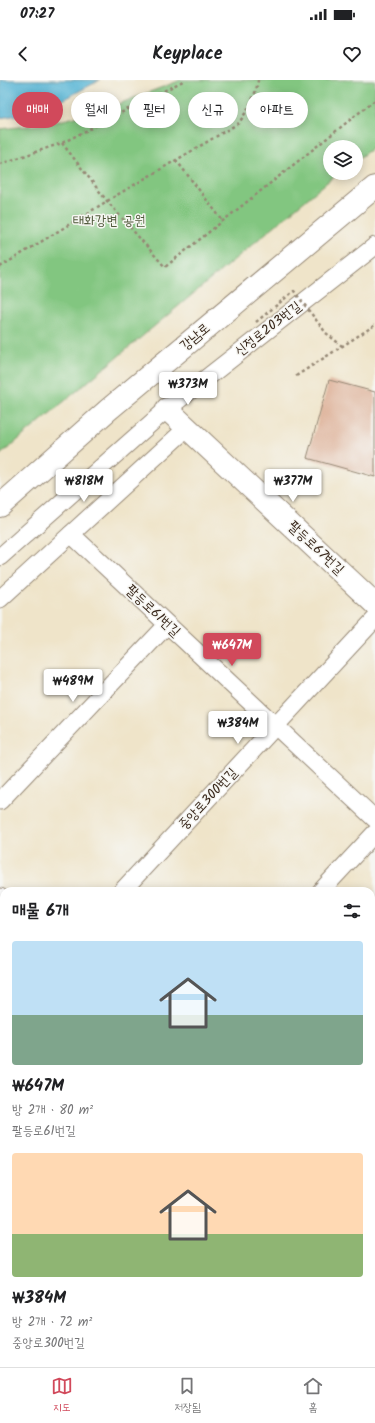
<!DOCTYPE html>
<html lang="ko">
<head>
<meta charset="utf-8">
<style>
  body { margin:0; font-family:Kalam,"Poor Story",sans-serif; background:#f6f6f6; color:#202124; height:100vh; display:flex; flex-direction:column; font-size:15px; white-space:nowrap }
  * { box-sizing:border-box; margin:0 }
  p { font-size:13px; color:#757577 }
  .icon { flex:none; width:22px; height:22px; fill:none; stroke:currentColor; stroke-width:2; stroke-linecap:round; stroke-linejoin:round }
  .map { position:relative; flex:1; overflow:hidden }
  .panel { position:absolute; left:0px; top:807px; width:375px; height:480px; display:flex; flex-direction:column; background:#fff; border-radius:12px 12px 0 0; box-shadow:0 2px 10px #0003 }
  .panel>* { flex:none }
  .hud { position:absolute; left:12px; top:12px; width:351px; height:36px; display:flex; gap:8px }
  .fabs { position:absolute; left:323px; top:60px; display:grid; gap:8px }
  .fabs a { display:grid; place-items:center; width:40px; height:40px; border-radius:50%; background:#fff; box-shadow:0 2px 10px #0003; font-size:20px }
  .price { position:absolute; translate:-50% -34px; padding:0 9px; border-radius:4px; background:#fff; color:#222; font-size:13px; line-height:26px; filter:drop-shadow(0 1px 2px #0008) }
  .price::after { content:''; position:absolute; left:50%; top:24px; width:12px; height:9px; margin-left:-6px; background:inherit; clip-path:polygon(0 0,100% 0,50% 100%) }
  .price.current { background:#d1495b; color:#fff }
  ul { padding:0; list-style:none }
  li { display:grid; align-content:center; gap:8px; height:212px; padding:0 12px }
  li span { display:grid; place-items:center; height:124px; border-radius:4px; color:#555 }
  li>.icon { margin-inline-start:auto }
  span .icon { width:72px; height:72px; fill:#fffc; stroke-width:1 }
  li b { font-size:17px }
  h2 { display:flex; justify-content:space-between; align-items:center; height:48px; padding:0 12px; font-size:17px }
  .pill { padding:0 14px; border-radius:18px; background:#fff; box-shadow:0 2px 10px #0003; font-size:14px; line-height:36px }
  .pill.current { background:#d1495b; color:#fff }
  .status { display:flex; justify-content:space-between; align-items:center; height:28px; padding:0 20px; background:#fff; direction:ltr }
  .status svg { height:11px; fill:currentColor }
  header { display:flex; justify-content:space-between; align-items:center; height:52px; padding:0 12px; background:#fff; font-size:18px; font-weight:600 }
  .tabs { display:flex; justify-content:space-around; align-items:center; height:56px; border-top:1px solid #e0e0e0; background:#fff; font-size:11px; color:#757577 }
  .tabs a { display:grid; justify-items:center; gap:2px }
  .tabs .current { color:#d1495b }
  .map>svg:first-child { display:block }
</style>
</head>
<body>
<div class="status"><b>07:27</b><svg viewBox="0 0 49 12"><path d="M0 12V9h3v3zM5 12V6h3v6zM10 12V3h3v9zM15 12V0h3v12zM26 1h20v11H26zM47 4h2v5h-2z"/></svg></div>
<header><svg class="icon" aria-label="back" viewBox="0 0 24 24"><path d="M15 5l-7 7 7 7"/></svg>Keyplace<svg class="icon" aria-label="heart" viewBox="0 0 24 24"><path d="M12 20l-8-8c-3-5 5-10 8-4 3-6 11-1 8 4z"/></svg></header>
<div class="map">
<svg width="375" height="1287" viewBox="0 0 375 1287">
  <rect width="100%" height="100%" fill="#f6f6f2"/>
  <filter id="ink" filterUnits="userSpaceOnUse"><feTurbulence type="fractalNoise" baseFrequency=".025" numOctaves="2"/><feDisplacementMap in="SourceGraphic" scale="8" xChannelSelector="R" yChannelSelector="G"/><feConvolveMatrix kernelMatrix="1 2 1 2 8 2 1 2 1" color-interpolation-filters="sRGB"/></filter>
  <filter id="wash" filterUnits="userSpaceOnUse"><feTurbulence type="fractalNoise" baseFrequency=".012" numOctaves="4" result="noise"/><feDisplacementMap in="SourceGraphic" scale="16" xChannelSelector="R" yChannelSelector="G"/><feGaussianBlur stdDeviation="0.9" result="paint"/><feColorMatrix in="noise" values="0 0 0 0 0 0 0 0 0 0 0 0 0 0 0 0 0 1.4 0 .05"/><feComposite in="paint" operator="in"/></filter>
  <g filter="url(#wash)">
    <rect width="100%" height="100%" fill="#efe4c9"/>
    <polygon fill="#82c680" stroke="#5e784f" points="181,0 375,0 375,66 356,80 356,67 330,67 330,93 338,93 0,375 0,49 47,44 103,30"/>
    <polygon fill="#57b5d5" stroke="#49707a" points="0,0 100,0 42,31 0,38"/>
    <g id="blocks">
      <polygon fill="#ddaf95" points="329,300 375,312 375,397 307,378"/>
    </g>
  </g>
  <g filter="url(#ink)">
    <use href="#blocks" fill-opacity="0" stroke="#958774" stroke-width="1"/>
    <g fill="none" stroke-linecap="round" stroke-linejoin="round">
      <defs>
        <g id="minor">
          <polyline points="71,454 375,739"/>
          <polyline points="0,477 167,329 375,166"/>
          <polyline points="0,519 188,347"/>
          <polyline points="0,721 167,545"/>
          <polyline points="122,811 375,539"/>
          <polyline points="321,811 375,753"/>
          <polyline points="0,817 4,821"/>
          <polyline points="0,942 4,938"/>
          <polyline points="371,995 375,991"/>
          <polyline points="0,1158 4,1154"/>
          <polyline points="371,1165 375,1168"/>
          <polyline points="371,1209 375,1205"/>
          <polyline points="0,1237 4,1241"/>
          <polyline points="49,1283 53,1287"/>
          <polyline points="92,1287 96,1283"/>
          <polyline points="295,1287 299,1283"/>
        </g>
        <g id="secondary">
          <polyline points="167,329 375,524"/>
          <polyline points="0,426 108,330 375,107"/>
        </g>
      </defs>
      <use href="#minor" stroke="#958774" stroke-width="19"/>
      <use href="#secondary" stroke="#958774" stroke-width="24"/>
      <g stroke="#958774" stroke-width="2.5" stroke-dasharray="3 3" stroke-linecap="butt">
        <polyline points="62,63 107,121 165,187 375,20"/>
        <polyline points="176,80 223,141"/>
        <polyline points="0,84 62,63 185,0"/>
        <path d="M0 187 117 115 239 43C248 29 256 16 258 0"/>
        <polyline points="326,253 342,266"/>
        <polyline points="296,296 375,245"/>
      </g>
      <use href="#minor" stroke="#fff" stroke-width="17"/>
      <use href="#secondary" stroke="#fff" stroke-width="22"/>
      <polyline stroke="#958774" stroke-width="2.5" stroke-dasharray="3 3" stroke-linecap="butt" points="256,242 294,211 326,253"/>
    </g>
  </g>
  <g text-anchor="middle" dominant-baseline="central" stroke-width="3" stroke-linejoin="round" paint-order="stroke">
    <g font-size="14" fill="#50593b" stroke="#f6f6f2">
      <text x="109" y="141">태화강변 공원</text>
    </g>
    <g font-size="14" fill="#3b2a1e" stroke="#f6f6f2">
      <text transform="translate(268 249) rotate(-38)">신정로203번길</text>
      <text transform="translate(195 257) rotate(-40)">강남로</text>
      <text transform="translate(316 468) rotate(43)">팔등로67번길</text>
      <text transform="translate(153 531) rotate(43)">팔등로61번길</text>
      <text transform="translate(208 719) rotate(-47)">중앙로300번길</text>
    </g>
  </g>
</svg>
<div class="fabs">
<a><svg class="icon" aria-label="layers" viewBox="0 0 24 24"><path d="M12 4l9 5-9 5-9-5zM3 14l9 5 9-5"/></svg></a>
</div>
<b class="price" style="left:188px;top:326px">₩373M</b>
<b class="price" style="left:84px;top:423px">₩818M</b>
<b class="price" style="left:293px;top:423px">₩377M</b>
<b class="price current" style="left:232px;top:587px">₩647M</b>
<b class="price" style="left:73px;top:623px">₩489M</b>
<b class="price" style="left:238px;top:665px">₩384M</b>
<div class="hud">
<a class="pill current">매매</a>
<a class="pill">월세</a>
<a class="pill">필터</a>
<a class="pill">신규</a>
<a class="pill">아파트</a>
</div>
<section class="panel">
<h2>매물 6개<svg class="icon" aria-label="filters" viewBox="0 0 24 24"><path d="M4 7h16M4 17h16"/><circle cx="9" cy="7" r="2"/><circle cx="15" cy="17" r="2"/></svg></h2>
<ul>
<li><span style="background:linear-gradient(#bfe0f5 60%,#7fa58c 0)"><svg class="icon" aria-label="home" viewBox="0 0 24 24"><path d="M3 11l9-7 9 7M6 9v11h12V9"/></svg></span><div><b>₩647M</b><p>방 2개 · 80 m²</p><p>팔등로61번길</p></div></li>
<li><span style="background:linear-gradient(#ffd9b3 65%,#8fb573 0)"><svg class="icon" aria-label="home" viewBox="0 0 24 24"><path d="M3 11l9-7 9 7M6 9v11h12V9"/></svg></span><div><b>₩384M</b><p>방 2개 · 72 m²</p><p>중앙로300번길</p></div></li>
</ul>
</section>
</div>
<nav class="tabs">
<a class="current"><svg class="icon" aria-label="map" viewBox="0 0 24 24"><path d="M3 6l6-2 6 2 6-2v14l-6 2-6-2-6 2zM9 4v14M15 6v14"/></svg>지도</a>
<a><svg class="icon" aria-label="saved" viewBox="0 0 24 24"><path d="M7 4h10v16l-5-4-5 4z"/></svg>저장됨</a>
<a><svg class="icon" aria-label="home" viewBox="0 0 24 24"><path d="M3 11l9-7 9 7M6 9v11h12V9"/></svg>홈</a>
</nav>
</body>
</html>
